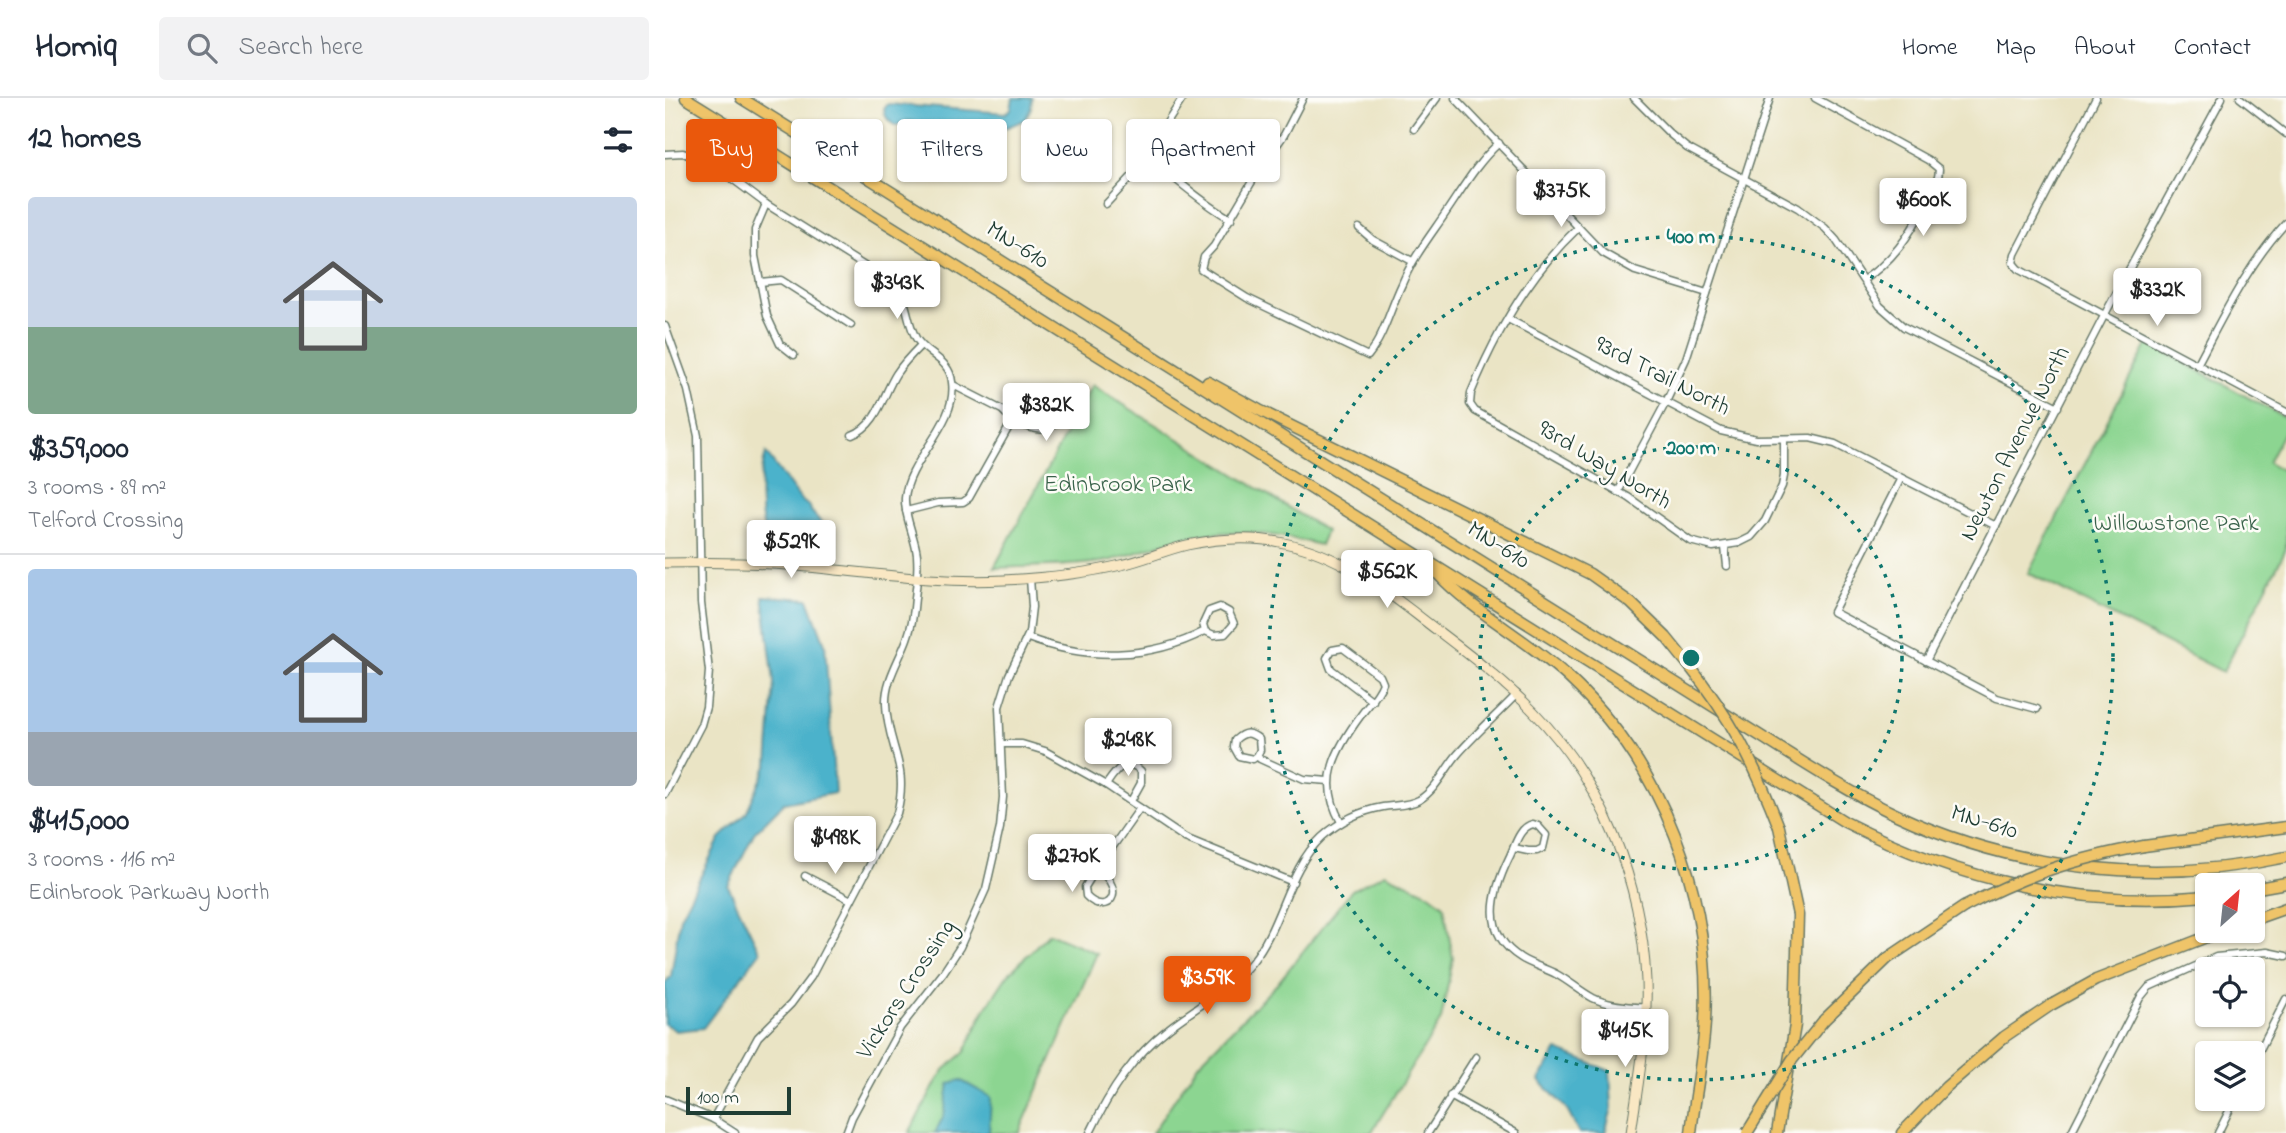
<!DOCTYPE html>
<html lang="en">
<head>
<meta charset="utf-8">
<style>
  body { margin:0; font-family:"Indie Flower",sans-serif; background:#f2f2f3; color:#1f2937; height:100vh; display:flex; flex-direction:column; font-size:26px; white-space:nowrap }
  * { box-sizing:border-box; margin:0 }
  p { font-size:23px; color:#747a83 }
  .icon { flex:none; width:38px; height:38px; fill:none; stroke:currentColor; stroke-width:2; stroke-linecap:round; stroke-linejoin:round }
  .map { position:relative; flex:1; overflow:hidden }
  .panel { display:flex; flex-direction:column; background:#fff; width:665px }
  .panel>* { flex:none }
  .banner { position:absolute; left:21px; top:21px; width:665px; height:63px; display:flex; gap:14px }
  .needle { width:46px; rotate:27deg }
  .buttons { position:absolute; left:1530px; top:775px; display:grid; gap:14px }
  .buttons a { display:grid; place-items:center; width:70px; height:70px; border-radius:7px; background:#fff; box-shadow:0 2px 5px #0004; font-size:35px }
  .scale { position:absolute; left:21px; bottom:18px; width:105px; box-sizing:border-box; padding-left:7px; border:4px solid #1f3d34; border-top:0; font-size:19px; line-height:24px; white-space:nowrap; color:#1f3d34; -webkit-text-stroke:5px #fdfcf7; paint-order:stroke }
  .price { position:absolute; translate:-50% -60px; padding:0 16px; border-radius:7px; background:#fff; color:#222; font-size:23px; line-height:46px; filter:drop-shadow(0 2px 4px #0008) }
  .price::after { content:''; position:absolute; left:50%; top:42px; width:21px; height:16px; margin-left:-10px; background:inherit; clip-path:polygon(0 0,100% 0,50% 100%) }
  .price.on { background:#ea580c; color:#fff }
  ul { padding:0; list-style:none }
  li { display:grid; align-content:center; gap:14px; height:371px; padding:0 28px }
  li+li { border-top:2px solid #e0e1e3 }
  li span { display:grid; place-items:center; height:217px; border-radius:7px; color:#555 }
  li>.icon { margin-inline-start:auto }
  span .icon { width:126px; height:126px; fill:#fffc; stroke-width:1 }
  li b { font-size:30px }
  h2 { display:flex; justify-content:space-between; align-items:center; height:84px; padding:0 28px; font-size:30px }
  .pill { padding:0 24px; border-radius:7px; background:#fff; box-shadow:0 2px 5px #0004; font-size:24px; line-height:63px }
  .pill.on { background:#ea580c; color:#fff }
  header { display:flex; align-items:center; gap:42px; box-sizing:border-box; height:98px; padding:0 35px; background:#fff; border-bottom:2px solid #e0e1e3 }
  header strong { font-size:33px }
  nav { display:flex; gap:38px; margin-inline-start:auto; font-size:24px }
  .search { width:490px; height:63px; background:#f2f2f3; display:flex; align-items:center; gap:18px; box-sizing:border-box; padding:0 24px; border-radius:7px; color:#747a83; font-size:26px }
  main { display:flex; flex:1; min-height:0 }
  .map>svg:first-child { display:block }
</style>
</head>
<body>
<header>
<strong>Homiq</strong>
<div class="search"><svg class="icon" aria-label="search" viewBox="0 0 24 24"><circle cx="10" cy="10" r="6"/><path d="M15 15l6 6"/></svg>Search here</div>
<nav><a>Home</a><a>Map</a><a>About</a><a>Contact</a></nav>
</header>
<main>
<section class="panel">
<h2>12 homes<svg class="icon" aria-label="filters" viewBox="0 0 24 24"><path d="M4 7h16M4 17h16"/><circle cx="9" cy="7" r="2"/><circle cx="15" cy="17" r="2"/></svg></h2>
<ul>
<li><span style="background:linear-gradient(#c9d6e8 60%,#7fa58c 0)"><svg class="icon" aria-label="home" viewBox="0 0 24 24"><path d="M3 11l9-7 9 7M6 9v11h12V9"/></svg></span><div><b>$359,000</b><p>3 rooms · 89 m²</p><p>Telford Crossing</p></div></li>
<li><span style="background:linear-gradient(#a9c7e8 75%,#9aa5b1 0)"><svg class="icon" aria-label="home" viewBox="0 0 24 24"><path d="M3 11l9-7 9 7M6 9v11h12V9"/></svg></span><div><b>$415,000</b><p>3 rooms · 116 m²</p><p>Edinbrook Parkway North</p></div></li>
</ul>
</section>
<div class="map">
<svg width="1621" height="1035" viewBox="0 0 1621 1035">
  <rect width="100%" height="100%" fill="#fdfcf7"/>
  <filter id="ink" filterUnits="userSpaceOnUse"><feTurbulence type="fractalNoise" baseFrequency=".0143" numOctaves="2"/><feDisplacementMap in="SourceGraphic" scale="14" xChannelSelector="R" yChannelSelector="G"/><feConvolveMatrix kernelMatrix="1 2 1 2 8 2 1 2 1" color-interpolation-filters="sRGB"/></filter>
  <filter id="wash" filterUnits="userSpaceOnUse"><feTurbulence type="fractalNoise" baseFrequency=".00686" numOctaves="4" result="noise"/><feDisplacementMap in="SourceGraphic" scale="28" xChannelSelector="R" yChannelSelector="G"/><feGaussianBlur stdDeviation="1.57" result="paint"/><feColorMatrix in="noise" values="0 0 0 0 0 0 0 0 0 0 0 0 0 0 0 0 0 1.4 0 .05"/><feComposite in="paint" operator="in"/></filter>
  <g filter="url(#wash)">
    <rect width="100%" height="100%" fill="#eae4c5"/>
    <g fill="#8cd591" stroke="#568962" stroke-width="2">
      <polygon points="1483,245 1621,320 1621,330 1603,364 1621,374 1621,451 1558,574 1363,475"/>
      <path d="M427 287 661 433 655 447C604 434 565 429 513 441 487 447 463 460 436 464 401 469 364 468 329 470Z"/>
      <polygon points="720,775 763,795 779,807 788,861 776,922 706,1035 487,1035 534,965 611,887 687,792"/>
      <polygon points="384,835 432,855 354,1035 244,1035 272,983 280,971 300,954 319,913 342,878"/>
    </g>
    <g fill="#4cb2cb" stroke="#367880" stroke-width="2">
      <path d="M348 0H367L366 10 360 22 312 41 290 37 244 23 231 28C224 24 219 19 219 11L223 6 341 15 346 11Z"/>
      <path d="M101 355 136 402 145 409 146 413 168 438 171 447 101 441C94 415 93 381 101 355Z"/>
      <polygon points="98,498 143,501 160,546 170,695 119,705 89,735 63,788 95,854 38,930 11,933 0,926 0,885 6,878 15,819 55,740 81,715 103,666 109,584"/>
      <polygon points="892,952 945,973 947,1010 940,1035 914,1035 901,1010 874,982"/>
      <polygon points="295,982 326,999 324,1035 270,1035 279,1017 284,986"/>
    </g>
  </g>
  <g filter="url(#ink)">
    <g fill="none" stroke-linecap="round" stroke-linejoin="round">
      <defs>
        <g id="street">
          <path d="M638 0 619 37 592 75 549 148 539 159 536 171 582 200 703 258C720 236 725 211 737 186 748 159 766 137 782 113 799 88 812 65 834 45"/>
          <polyline points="790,0 938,155 970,173 1042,195"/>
          <polyline points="969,0 1005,36 1022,50 1133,110 1160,130 1171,142 1215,208 1239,229 1393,309"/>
          <path d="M1150 0 1263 62 1274 71C1274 84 1266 95 1260 107 1245 137 1227 164 1198 182"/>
          <polyline points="1431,0 1350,156 1348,165 1353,171 1621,314"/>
          <polyline points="1575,0 1621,36"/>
          <polyline points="749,31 772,0"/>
          <path d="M0 56 18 55 46 65 101 106 225 184C245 200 240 221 251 240 262 258 285 261 287 284 293 326 243 361 240 400 239 419 250 438 252 457 253 471 252 486 250 500 249 514 247 528 242 541 234 563 220 583 221 606 222 649 245 666 232 715L146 879 126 906 93 939 48 1021"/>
          <path d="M481 60C511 79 535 104 566 121"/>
          <polyline points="101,106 90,132 90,158 102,218 115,246 129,257"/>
          <polyline points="441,106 469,76 518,0"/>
          <polyline points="694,130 708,142 747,163"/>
          <path d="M913 130C865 175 831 234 806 295L805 306 810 313 963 399 1025 443 1048 449 1074 445 1086 439 1100 423 1117 388 1119 378V341"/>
          <polyline points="95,184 116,182 186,227"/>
          <polyline points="843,221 1056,333 1091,341 1145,340 1170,346 1331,428"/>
          <polyline points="0,228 23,292 33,338 36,505 44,573 41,609 36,627 0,696"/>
          <path d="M1532 267C1558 218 1583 166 1621 125"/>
          <path d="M346 323C378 333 379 339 404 313"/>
          <path d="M187 337C212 328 218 297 231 276 238 265 247 256 256 247"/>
          <polyline points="1236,380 1168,514 1332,600 1372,611"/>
          <polyline points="953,394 1001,304 1021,261 1105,0"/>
          <polyline points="241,413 273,405 298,404 304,400 345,327 346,321 337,312 288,287"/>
          <polyline points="1060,449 1062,468"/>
          <path d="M363 540C420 562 485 562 540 533L549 537 560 536 569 526 564 514 555 509 544 513 538 526 540 533"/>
          <polyline points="1261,563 1440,216 1557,0"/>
          <polyline points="336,646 357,646 380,653 441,687 520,740 628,784"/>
          <path d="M592 658 588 661 574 658 569 649 570 642C579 634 584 633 594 641L595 652 592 658 595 661 639 681 664 683"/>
          <path d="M441 687C450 674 460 657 476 673V685L466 703"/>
          <path d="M676 724C652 683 671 651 696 617 704 606 713 598 718 585L715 578 678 550 667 552 662 560 666 571 708 603"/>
          <path d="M849 750 863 753H872L878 750 881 737 873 728 868 726C854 729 850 748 844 760 827 795 816 835 856 860 867 867 880 870 891 876 904 883 915 893 928 900 944 908 963 908 981 910"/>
          <path d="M432 771C464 793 442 820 421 798L420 789 425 781 475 710"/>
          <polyline points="140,778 186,802"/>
          <polyline points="1587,967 1621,901"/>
          <polyline points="785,998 851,1035"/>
          <polyline points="0,1001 48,1021 70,1035"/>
          <polyline points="181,1035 187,1019 235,930 278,875 295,849 321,791 335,730 338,699 334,609 344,577 364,535 367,509 365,480"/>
          <path d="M425 1035C445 993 467 959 504 930 531 909 565 891 587 864 617 827 622 772 657 739 675 723 695 713 718 709 731 707 743 708 754 702 771 692 780 671 792 657 810 636 832 617 852 596"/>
          <polyline points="763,1035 811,959"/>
          <polyline points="1406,1035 1475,900 1484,889 1551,859 1602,854 1621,858"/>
          <polyline points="1553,1035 1570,1001"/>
        </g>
        <path id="secondary" d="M0 465C44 464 88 464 132 468 201 474 269 486 339 482 378 480 418 476 456 467 479 462 500 452 522 447 554 440 587 438 619 445 680 457 726 497 773 533 807 559 840 584 869 614 938 685 977 785 981 883 983 934 973 985 966 1035"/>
        <g id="highway">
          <path d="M21 0 1180 724C1295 783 1412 810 1542 798"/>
          <path d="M76 0 1086 632C1134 662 1181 693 1232 717 1352 773 1492 787 1621 759"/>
          <polyline points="543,284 594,312 925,476 966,505 1001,539 1022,565"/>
          <path d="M771 474C810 516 863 541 904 580 998 668 1047 796 1040 924 1038 961 1030 998 1026 1035"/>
          <polyline points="1479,748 1621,729"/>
          <polyline points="1587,791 1621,785"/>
          <polyline points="1587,822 1621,810"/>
          <polyline points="1159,922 1223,860 1299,809"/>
          <polyline points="1112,1035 1130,927 1133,817 1114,729"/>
          <polyline points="1237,1035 1281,989 1339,939 1386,907 1431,882 1557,833"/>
        </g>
      </defs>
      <use href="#street" stroke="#667767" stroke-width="9"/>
      <use href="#secondary" stroke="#667767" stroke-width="11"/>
      <use href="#highway" stroke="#667767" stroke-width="13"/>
      <use href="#street" stroke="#fff" stroke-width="6"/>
      <use href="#secondary" stroke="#f9e7c3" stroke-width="9"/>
      <use href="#highway" stroke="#efc469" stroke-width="10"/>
      <defs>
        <g id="highway-bridge">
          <path d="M1022 565C1066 620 1089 664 1114 729"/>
          <path d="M1299 809C1362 776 1409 761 1479 748"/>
          <polyline points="1082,1035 1127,962 1159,922"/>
        </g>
      </defs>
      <use href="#highway-bridge" stroke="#667767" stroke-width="13" stroke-linecap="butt"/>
      <use href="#highway-bridge" stroke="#efc469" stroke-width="10"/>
    </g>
  </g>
  <g fill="none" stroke="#0f766e" stroke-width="3.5" stroke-dasharray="3.5 7">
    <circle cx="1026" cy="560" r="211"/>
    <circle cx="1026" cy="560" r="422"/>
  </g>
  <g text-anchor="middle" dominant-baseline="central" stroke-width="5" stroke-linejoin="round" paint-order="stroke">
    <g font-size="24" fill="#1f3d34" stroke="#fdfcf7">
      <text transform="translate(352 148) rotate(32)">MN-610</text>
      <text transform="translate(997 279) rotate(27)">93rd Trail North</text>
      <text transform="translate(1351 346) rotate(-63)">Newton Avenue North</text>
      <text transform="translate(939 368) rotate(31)">93rd Way North</text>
      <text transform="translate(833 448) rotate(32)">MN-610</text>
      <text transform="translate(1319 725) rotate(17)">MN-610</text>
      <text transform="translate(242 892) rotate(-57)">Vickors Crossing</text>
    </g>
    <g font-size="24" fill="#3a634b" stroke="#fdfcf7">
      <text x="453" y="387">Edinbrook Park</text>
      <text x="1511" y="426">Willowstone Park</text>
    </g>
  </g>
  <circle cx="1026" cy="560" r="10" fill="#0f766e" stroke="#fdfcf7" stroke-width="3.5"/>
  <g font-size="21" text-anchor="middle" font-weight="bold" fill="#0f766e" stroke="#fdfcf7" stroke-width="5" stroke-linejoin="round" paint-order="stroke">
    <text x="1026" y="145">400 m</text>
    <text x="1026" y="356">200 m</text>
  </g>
</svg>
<div class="buttons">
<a><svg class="needle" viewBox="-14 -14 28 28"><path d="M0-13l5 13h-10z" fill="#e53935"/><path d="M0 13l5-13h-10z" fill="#747a83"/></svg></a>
<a><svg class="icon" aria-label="locate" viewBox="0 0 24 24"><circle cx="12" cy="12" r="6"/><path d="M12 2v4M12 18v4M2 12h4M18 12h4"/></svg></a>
<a><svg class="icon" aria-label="layers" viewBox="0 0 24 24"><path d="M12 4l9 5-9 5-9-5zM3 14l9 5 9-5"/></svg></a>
</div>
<div class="scale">100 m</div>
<b class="price" style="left:896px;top:131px">$375K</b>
<b class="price" style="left:1258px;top:140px">$600K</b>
<b class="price" style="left:232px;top:223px">$343K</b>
<b class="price" style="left:1492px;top:230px">$332K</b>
<b class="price" style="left:381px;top:345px">$382K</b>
<b class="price" style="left:126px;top:482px">$529K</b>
<b class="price" style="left:722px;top:512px">$562K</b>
<b class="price" style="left:463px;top:680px">$248K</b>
<b class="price" style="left:170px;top:778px">$498K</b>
<b class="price" style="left:407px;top:796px">$270K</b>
<b class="price on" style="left:542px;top:918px">$359K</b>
<b class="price" style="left:960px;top:971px">$415K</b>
<div class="banner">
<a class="pill on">Buy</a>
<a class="pill">Rent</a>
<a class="pill">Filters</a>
<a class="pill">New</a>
<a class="pill">Apartment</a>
</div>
</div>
</main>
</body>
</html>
